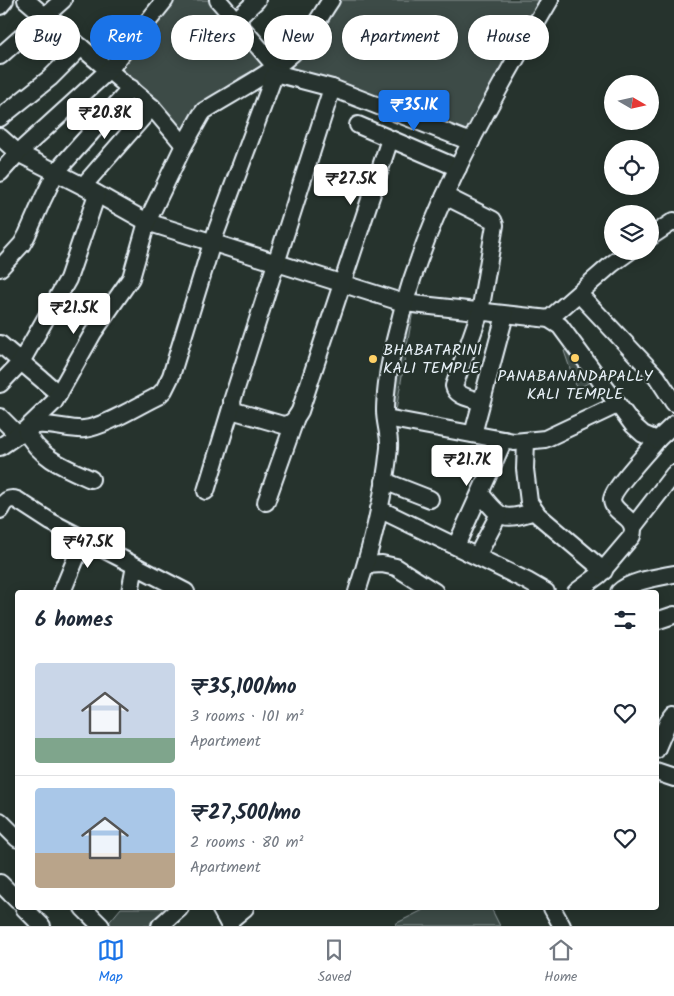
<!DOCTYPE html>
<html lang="en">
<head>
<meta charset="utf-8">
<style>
  body { margin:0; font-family:Kalam,sans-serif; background:#f6f6f7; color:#1f2937; height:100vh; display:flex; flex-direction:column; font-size:19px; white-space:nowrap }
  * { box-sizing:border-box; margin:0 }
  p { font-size:16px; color:#747a83 }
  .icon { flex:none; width:28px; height:28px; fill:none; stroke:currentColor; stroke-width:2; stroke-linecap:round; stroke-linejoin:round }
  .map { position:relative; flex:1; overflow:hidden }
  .drawer { position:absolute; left:15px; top:590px; width:644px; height:320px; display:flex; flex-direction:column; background:#fff; border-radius:5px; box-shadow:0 2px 12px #0003 }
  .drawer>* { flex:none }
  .banner { position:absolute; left:15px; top:15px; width:645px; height:45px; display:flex; gap:10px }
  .needle { width:32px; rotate:99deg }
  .buttons { position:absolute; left:604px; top:75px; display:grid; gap:10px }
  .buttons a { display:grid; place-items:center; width:55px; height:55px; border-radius:50%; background:#fff; box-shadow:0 2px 12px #0003; font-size:25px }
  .price { position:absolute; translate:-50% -42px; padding:0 11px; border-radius:5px; background:#fff; color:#222; font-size:16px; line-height:32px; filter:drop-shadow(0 1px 2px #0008) }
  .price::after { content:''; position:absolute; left:50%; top:30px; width:15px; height:11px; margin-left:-8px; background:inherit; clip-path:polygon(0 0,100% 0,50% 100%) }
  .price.active { background:#1a73e8; color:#fff }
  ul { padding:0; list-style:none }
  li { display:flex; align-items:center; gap:15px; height:125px; padding:0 20px }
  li+li { border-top:1px solid #e0e1e3 }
  li span { display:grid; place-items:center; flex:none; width:140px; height:100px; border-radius:5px; color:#555 }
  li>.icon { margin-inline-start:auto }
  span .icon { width:60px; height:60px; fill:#fffc; stroke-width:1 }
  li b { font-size:21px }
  h2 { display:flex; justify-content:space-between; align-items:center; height:60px; padding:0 20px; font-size:21px }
  .chip { padding:0 18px; border-radius:22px; background:#fff; box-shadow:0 2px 12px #0003; font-size:18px; line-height:45px }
  .chip.active { background:#1a73e8; color:#fff }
  .menu { display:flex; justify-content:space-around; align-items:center; height:70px; border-top:1px solid #e0e1e3; background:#fff; font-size:14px; color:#747a83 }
  .menu a { display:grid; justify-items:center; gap:2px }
  .menu .active { color:#1a73e8 }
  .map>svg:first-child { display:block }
</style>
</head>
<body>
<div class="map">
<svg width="674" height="926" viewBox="0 0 674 926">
  <rect width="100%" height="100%" fill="#26332d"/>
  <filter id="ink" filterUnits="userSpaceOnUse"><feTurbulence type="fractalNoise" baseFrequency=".02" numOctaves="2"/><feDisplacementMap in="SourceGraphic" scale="10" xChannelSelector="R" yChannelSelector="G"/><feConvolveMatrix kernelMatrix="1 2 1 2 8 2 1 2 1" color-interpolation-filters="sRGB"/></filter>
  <g filter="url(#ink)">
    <g fill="#3e4b47" stroke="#939ea0">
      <polygon points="160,0 211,0 267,63 239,78 215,103 185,137 109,70"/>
      <polygon points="336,0 544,0 470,134 281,68"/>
      <polygon points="413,311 396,411 388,408 405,318"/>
      <polygon points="575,346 596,379 577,389 564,351"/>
      <polygon points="121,908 172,908 154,926 106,926"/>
      <polygon points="427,908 491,908 500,926 397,926 395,924"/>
    </g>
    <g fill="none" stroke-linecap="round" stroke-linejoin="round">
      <defs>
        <g id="minor">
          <polyline points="218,0 275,66 275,73"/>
          <polyline points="0,6 5,0"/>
          <polyline points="236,20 257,0"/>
          <polyline points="81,47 152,107"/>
          <polyline points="0,56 63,0"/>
          <polyline points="332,88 471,142"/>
          <polyline points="0,118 50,78 81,47 26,0"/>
          <polyline points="358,125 458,168"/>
          <path d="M0 137 18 153 83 186 147 222 404 303 549 319 560 326 633 425 643 434 657 440C649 451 612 489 612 500 613 515 638 516 632 536L599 575 576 592"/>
          <polyline points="0,173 18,153 109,70 165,0"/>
          <polyline points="83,186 152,107 184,145"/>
          <path d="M445 196 493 220 495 225 480 312 454 386C456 397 472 398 481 402"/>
          <polyline points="650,237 674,221"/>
          <polyline points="0,268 22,244 27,235 42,201 56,172 131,88"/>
          <polyline points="579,294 657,377 674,403"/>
          <polyline points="549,319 612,264 630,251"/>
          <polyline points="0,344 59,394"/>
          <polyline points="0,384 21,362 68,279 97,194"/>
          <polyline points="0,417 18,435"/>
          <polyline points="386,418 514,442 545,439 617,405"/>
          <polyline points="473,434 505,315"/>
          <polyline points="657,440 674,424"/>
          <polyline points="526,441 525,469 529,502 538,515 604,571"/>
          <path d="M0 447 26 429 54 402 93 333 131 278 147 222 184 145 201 115 204 111C232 93 275 72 298 48 311 34 320 16 331 0"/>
          <path d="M91 479C66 468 39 458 26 431 34 417 69 431 84 429 104 427 139 405 158 396L164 390 171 376 212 243 275 73 332 88 232 401 233 409 238 412 283 425C293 424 295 419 300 411L390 139"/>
          <polyline points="384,481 430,499"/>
          <polyline points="206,491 232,405"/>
          <path d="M481 494C501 520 504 521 535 511"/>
          <polyline points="266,502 295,420"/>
          <polyline points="379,509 527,581 546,592"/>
          <path d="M0 510C4 502 8 497 17 500L51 522 186 592"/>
          <polyline points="633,527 674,474"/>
          <polyline points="456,546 504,440"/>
          <polyline points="477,556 499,514"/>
          <polyline points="366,565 382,564 396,567 435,592"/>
          <polyline points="62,592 84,539"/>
          <polyline points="130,592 135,566"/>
          <path d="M357 592C372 546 384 497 389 448 390 436 385 423 385 411 385 398 387 383 389 369 413 235 482 116 550 0"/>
          <path d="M619 592C629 581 659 577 674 574"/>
          <polyline points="656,621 674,615"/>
          <polyline points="656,750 668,722 674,714"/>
          <polyline points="656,772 674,778"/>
          <polyline points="0,821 18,839"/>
          <polyline points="0,883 18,901"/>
          <polyline points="24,908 42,926"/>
          <polyline points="83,908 101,926"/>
          <polyline points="220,908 230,926"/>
          <polyline points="552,908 562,926"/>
          <polyline points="228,922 245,908"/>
          <polyline points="160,926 180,908"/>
        </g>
      </defs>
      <use href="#minor" stroke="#e8f1f8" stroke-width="20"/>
      <use href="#minor" stroke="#26332d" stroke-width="16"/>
    </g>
  </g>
  <g fill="#ffd166" stroke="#26332d" stroke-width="2">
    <circle cx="575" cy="358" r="5"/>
    <circle cx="373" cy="359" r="5"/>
  </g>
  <g text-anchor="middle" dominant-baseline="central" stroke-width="4.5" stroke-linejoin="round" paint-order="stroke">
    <g font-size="16" fill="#e8f1f8" stroke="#26332d" text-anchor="start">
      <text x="383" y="350">BHABATARINI<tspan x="383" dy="18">KALI TEMPLE</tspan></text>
      <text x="575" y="376" text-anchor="middle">PANABANANDAPALLY<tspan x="575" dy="18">KALI TEMPLE</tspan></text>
    </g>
  </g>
</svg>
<div class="buttons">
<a><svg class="needle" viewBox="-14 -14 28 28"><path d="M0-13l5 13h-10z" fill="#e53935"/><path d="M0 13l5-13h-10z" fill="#747a83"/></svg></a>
<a><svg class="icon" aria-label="locate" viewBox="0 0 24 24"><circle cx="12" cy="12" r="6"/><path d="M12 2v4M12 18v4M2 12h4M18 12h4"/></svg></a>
<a><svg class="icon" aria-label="layers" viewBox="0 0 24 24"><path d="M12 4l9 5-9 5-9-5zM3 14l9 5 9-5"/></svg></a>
</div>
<b class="price active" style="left:414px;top:132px">₹35.1K</b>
<b class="price" style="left:105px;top:140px">₹20.8K</b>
<b class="price" style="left:351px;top:206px">₹27.5K</b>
<b class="price" style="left:74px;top:335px">₹21.5K</b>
<b class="price" style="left:467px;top:487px">₹21.7K</b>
<b class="price" style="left:88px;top:569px">₹47.5K</b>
<div class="banner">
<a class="chip">Buy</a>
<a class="chip active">Rent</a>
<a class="chip">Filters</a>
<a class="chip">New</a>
<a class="chip">Apartment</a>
<a class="chip">House</a>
</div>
<section class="drawer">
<h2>6 homes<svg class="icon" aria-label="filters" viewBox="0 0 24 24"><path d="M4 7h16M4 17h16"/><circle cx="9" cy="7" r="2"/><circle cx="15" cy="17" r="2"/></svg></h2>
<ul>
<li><span style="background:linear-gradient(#c9d6e8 75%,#7fa58c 0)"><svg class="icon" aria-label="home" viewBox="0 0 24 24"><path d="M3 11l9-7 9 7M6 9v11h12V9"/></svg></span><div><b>₹35,100/mo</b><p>3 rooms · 101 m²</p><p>Apartment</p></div><svg class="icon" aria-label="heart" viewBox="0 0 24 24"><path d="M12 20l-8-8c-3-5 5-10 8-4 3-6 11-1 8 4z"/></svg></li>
<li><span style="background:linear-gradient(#a9c7e8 65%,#b9a48a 0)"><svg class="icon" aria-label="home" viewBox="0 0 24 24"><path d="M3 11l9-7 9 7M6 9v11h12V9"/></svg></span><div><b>₹27,500/mo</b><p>2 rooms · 80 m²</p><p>Apartment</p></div><svg class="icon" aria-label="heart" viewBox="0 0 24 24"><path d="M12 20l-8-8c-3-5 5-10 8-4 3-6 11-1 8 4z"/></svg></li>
</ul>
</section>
</div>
<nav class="menu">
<a class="active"><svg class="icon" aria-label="map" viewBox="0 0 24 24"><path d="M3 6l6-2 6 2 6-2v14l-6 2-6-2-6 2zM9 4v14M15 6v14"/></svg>Map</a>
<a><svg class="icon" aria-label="saved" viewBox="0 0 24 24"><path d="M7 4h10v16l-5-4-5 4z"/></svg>Saved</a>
<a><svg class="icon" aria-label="home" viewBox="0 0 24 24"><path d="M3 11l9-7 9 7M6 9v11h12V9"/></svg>Home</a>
</nav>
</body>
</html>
